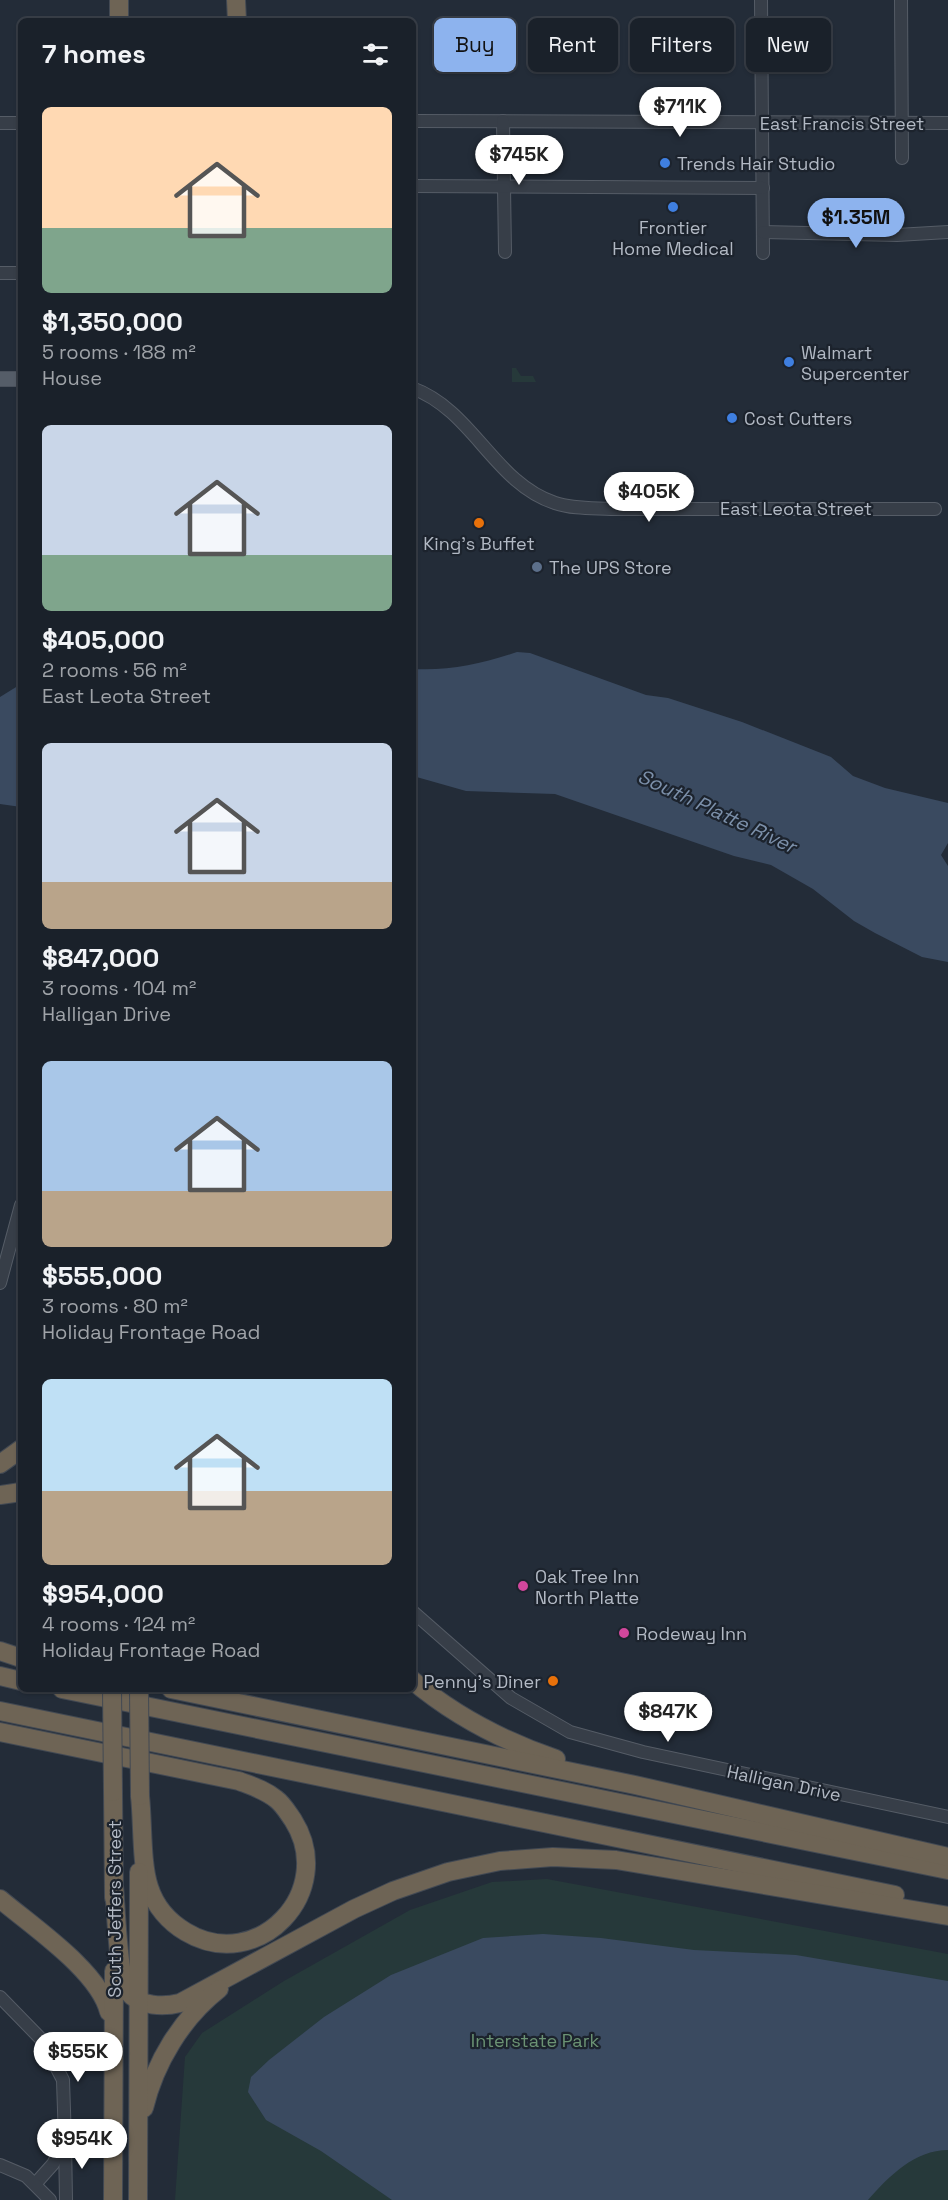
<!DOCTYPE html>
<html lang="en">
<head>
<meta charset="utf-8">
<style>
  body { margin:0; font-family:"Space Grotesk",sans-serif; background:#272e36; color:#f1f3f6; height:100vh; display:flex; flex-direction:column; font-size:22px; white-space:nowrap }
  * { box-sizing:border-box; margin:0 }
  p { font-size:20px; color:#9fa3a8 }
  .icon { flex:none; width:33px; height:33px; fill:none; stroke:currentColor; stroke-width:2; stroke-linecap:round; stroke-linejoin:round }
  .map { position:relative; flex:1; overflow:hidden }
  .details { position:absolute; left:18px; top:18px; width:398px; height:1674px; display:flex; flex-direction:column; background:#1a212a; border-radius:9px; box-shadow:0 2px 4px #0004,0 0 0 2px #383e47 }
  .details>* { flex:none }
  .banner { position:absolute; left:434px; top:18px; width:424px; height:54px; display:flex; gap:12px }
  .price { position:absolute; translate:-50% -51px; padding:0 14px; border-radius:21px; background:#fff; color:#222; font-size:20px; line-height:39px; filter:drop-shadow(0 2px 3px #0008) }
  .price::after { content:''; position:absolute; left:50%; top:36px; width:18px; height:14px; margin-left:-9px; background:inherit; clip-path:polygon(0 0,100% 0,50% 100%) }
  .price.selected { background:#8db3ee; color:#111 }
  ul { padding:0; list-style:none }
  li { display:grid; align-content:center; gap:12px; height:318px; padding:0 24px }
  li span { display:grid; place-items:center; height:186px; border-radius:9px; color:#555 }
  li>.icon { margin-inline-start:auto }
  span .icon { width:108px; height:108px; fill:#fffc; stroke-width:1 }
  li b { font-size:26px }
  h2 { display:flex; justify-content:space-between; align-items:center; height:72px; padding:0 24px; font-size:26px }
  .chip { padding:0 21px; border-radius:9px; background:#1a212a; box-shadow:0 2px 4px #0004,0 0 0 2px #383e47; font-size:21px; line-height:54px }
  .chip.selected { background:#8db3ee; color:#111 }
  .map>svg:first-child { display:block }
</style>
</head>
<body>
<div class="map">
<svg width="948" height="2200" viewBox="0 0 948 2200">
  <rect width="100%" height="100%" fill="#232c38"/>
  <g fill="#26393a">
    <polygon points="512,368 516,368 521,376 533,376 536,382 512,382"/>
    <polygon points="547,1879 948,1954 948,2200 175,2200 185,2057 202,2033 284,1981 410,1910 492,1882"/>
  </g>
  <g fill="#3a4a60">
    <path d="M517 652 530 653 646 695 668 698 742 722 831 757 853 776 885 788 948 803V843L941 855 948 866V962L922 957 875 933 854 921 813 889 771 865 734 856 555 794 466 791 413 776V669C449 671 482 664 517 652Z"/>
    <polygon points="21,684 21,807 0,804 0,697"/>
    <path d="M543 1934 601 1938 694 1950 796 1955 948 1981V2150C915 2150 889 2176 868 2200H392L321 2151 266 2120 248 2092 251 2077 269 2060 324 2017 391 1975 483 1938Z"/>
  </g>
  <g fill="none" stroke-linecap="round" stroke-linejoin="round">
    <defs>
      <g id="minor">
        <polyline points="761,0 763,253"/>
        <polyline points="901,0 902,158"/>
        <polyline points="412,121 948,123"/>
        <polyline points="503,121 505,252"/>
        <polyline points="0,123 21,123"/>
        <polyline points="412,186 763,188"/>
        <polyline points="763,232 897,235 948,232"/>
        <polyline points="0,273 21,273"/>
        <path d="M412 388C473 410 494 483 555 503 573 509 592 508 611 509H935"/>
        <polyline points="0,1283 21,1205"/>
        <polyline points="412,1611 511,1698 570,1732 643,1752 948,1817"/>
        <polyline points="0,1997 42,2040 63,2080 65,2141 53,2164 36,2183"/>
        <polyline points="65,2141 66,2200"/>
        <polyline points="0,2165 26,2176 50,2200"/>
      </g>
      <polyline id="major" points="0,379 21,379"/>
      <g id="highway">
        <polyline points="119,0 119,21"/>
        <polyline points="236,0 237,21"/>
        <polyline points="0,1464 21,1449"/>
        <polyline points="0,1495 21,1492"/>
        <polyline points="0,1651 21,1658"/>
        <polyline points="0,1676 21,1681"/>
        <path d="M412 1680C456 1717 503 1741 556 1759"/>
        <polyline points="62,1689 948,1870"/>
        <polyline points="171,1689 635,1785 948,1857"/>
        <polyline points="0,1711 895,1895"/>
        <path d="M0 1732 239 1781C252 1786 265 1790 276 1799 283 1804 288 1813 293 1820 338 1891 258 1975 186 1932 169 1922 155 1906 149 1887 141 1863 143 1823 140 1796"/>
        <polyline points="113,1792 114,1898"/>
        <path d="M114 1886C116 1907 118 1979 128 1992 140 2007 164 2007 180 2003L354 1909 393 1891 448 1872 500 1861 553 1857 616 1860 948 1916"/>
        <path d="M0 1899C33 1927 99 1971 109 2012"/>
        <path d="M144 2108C155 2062 182 2018 219 1989"/>
        <polyline points="113,2200 114,1971"/>
        <polyline points="138,2200 139,1872"/>
      </g>
    </defs>
    <use href="#minor" stroke="#555c66" stroke-width="14"/>
    <use href="#major" stroke="#404751" stroke-width="16"/>
    <use href="#highway" stroke="#424953" stroke-width="20"/>
    <use href="#minor" stroke="#373e48" stroke-width="12"/>
    <use href="#major" stroke="#555d68" stroke-width="15"/>
    <use href="#highway" stroke="#6e6455" stroke-width="18"/>
    <defs>
      <g id="highway-bridge">
        <polyline points="112,1689 113,1792"/>
        <polyline points="139,1689 140,1796"/>
      </g>
    </defs>
    <use href="#highway-bridge" stroke="#424953" stroke-width="20" stroke-linecap="butt"/>
    <use href="#highway-bridge" stroke="#6e6455" stroke-width="18"/>
  </g>
  <g fill="#3f7fe0" stroke="#1c232d" stroke-width="2">
    <circle cx="665" cy="163" r="6"/>
    <circle cx="673" cy="207" r="6"/>
    <circle cx="789" cy="362" r="6"/>
    <circle cx="732" cy="418" r="6"/>
  </g>
  <g fill="#e8710a" stroke="#1c232d" stroke-width="2">
    <circle cx="479" cy="523" r="6"/>
    <circle cx="553" cy="1681" r="6"/>
  </g>
  <circle fill="#5c6f8a" stroke="#1c232d" stroke-width="2" cx="537" cy="567" r="6"/>
  <g fill="#d1479c" stroke="#1c232d" stroke-width="2">
    <circle cx="523" cy="1586" r="6"/>
    <circle cx="624" cy="1633" r="6"/>
  </g>
  <g text-anchor="middle" dominant-baseline="central" stroke-width="4.5" stroke-linejoin="round" paint-order="stroke">
    <g font-size="18" fill="#b2b9c4" stroke="#1c232d">
      <text x="842" y="123">East Francis Street</text>
      <text x="796" y="508">East Leota Street</text>
      <text transform="translate(784 1783) rotate(12)">Halligan Drive</text>
      <text transform="translate(114 1909) rotate(-90)">South Jeffers Street</text>
    </g>
    <g font-size="18" fill="#b2b9c4" stroke="#1c232d" text-anchor="start">
      <text x="677" y="163">Trends Hair Studio</text>
      <text x="673" y="227" text-anchor="middle">Frontier<tspan x="673" dy="21">Home Medical</tspan></text>
      <text x="801" y="352">Walmart<tspan x="801" dy="21">Supercenter</tspan></text>
      <text x="744" y="418">Cost Cutters</text>
      <text x="479" y="543" text-anchor="middle">King's Buffet</text>
      <text x="549" y="567">The UPS Store</text>
      <text x="535" y="1576">Oak Tree Inn<tspan x="535" dy="21">North Platte</tspan></text>
      <text x="636" y="1633">Rodeway Inn</text>
      <text x="541" y="1681" text-anchor="end">Penny's Diner</text>
    </g>
    <g font-size="18" fill="#6b9374" stroke="#1c232d">
      <text x="535" y="2040">Interstate Park</text>
    </g>
    <g font-size="20" font-style="italic" fill="#7c90aa" stroke="#1c232d">
      <text transform="translate(717 811) rotate(25)">South Platte River</text>
    </g>
  </g>
</svg>
<b class="price" style="left:680px;top:138px">$711K</b>
<b class="price" style="left:519px;top:186px">$745K</b>
<b class="price selected" style="left:856px;top:249px">$1.35M</b>
<b class="price" style="left:649px;top:523px">$405K</b>
<b class="price" style="left:668px;top:1743px">$847K</b>
<b class="price" style="left:78px;top:2083px">$555K</b>
<b class="price" style="left:82px;top:2170px">$954K</b>
<div class="banner">
<a class="chip selected">Buy</a>
<a class="chip">Rent</a>
<a class="chip">Filters</a>
<a class="chip">New</a>
</div>
<section class="details">
<h2>7 homes<svg class="icon" aria-label="filters" viewBox="0 0 24 24"><path d="M4 7h16M4 17h16"/><circle cx="9" cy="7" r="2"/><circle cx="15" cy="17" r="2"/></svg></h2>
<ul>
<li><span style="background:linear-gradient(#ffd9b3 65%,#7fa58c 0)"><svg class="icon" aria-label="home" viewBox="0 0 24 24"><path d="M3 11l9-7 9 7M6 9v11h12V9"/></svg></span><div><b>$1,350,000</b><p>5 rooms · 188 m²</p><p>House</p></div></li>
<li><span style="background:linear-gradient(#c9d6e8 70%,#7fa58c 0)"><svg class="icon" aria-label="home" viewBox="0 0 24 24"><path d="M3 11l9-7 9 7M6 9v11h12V9"/></svg></span><div><b>$405,000</b><p>2 rooms · 56 m²</p><p>East Leota Street</p></div></li>
<li><span style="background:linear-gradient(#c9d6e8 75%,#b9a48a 0)"><svg class="icon" aria-label="home" viewBox="0 0 24 24"><path d="M3 11l9-7 9 7M6 9v11h12V9"/></svg></span><div><b>$847,000</b><p>3 rooms · 104 m²</p><p>Halligan Drive</p></div></li>
<li><span style="background:linear-gradient(#a9c7e8 70%,#b9a48a 0)"><svg class="icon" aria-label="home" viewBox="0 0 24 24"><path d="M3 11l9-7 9 7M6 9v11h12V9"/></svg></span><div><b>$555,000</b><p>3 rooms · 80 m²</p><p>Holiday Frontage Road</p></div></li>
<li><span style="background:linear-gradient(#bfe0f5 60%,#b9a48a 0)"><svg class="icon" aria-label="home" viewBox="0 0 24 24"><path d="M3 11l9-7 9 7M6 9v11h12V9"/></svg></span><div><b>$954,000</b><p>4 rooms · 124 m²</p><p>Holiday Frontage Road</p></div></li>
</ul>
</section>
</div>
</body>
</html>
